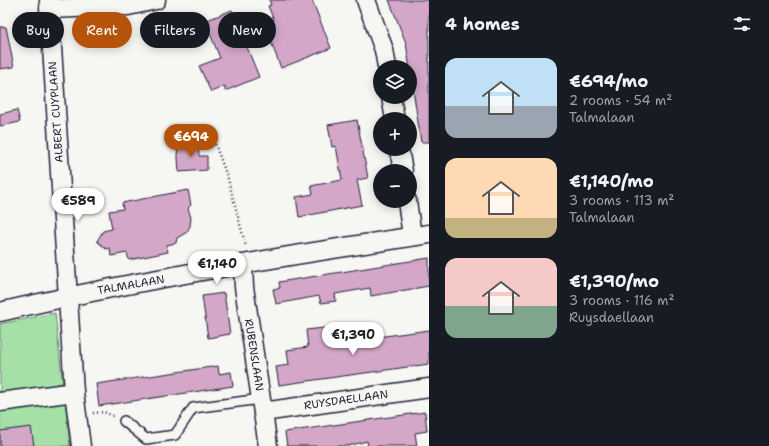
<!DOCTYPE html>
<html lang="en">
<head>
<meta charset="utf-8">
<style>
  body { margin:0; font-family:"Shantell Sans",sans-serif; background:#20242c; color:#f1f3f6; height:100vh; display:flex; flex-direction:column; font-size:15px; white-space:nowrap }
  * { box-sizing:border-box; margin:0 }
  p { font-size:13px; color:#9ea1a6 }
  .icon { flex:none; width:22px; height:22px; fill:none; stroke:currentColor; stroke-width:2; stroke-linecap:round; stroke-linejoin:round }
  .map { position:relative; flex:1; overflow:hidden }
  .side { display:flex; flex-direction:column; background:#171b24; width:340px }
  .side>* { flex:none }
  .banner { position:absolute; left:12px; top:12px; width:357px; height:36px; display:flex; gap:8px }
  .buttons { position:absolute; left:373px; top:60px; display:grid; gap:8px }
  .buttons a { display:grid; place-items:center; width:44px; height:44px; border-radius:50%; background:#171b24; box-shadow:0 2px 10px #0003; font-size:20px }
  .price { position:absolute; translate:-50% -34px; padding:0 9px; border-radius:14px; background:#fff; color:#222; font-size:13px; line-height:26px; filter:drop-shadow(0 1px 2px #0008) }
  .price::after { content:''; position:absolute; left:50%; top:24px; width:12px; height:9px; margin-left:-6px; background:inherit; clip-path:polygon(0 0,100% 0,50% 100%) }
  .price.on { background:#b45309; color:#fff }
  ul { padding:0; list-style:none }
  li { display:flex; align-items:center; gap:12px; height:100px; padding:0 16px }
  li span { display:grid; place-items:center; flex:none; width:112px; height:80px; border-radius:12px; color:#555 }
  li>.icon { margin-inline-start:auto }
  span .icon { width:48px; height:48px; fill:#fffc; stroke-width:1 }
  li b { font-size:17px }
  h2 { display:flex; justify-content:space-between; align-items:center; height:48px; padding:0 16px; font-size:17px }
  .pill { padding:0 14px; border-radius:18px; background:#171b24; box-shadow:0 2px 10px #0003; font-size:14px; line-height:36px }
  .pill.on { background:#b45309; color:#fff }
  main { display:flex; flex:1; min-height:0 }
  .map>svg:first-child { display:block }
</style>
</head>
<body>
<main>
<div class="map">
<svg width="429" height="446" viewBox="0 0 429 446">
  <rect width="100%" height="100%" fill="#f6f6f2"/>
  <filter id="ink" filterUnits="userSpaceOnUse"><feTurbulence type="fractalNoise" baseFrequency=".025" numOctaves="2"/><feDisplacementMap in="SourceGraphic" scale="8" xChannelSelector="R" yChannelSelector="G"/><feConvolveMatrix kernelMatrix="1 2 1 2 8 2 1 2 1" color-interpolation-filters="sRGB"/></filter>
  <g filter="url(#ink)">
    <g fill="#a5e1a7" stroke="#648271">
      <polygon points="55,313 63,387 0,394 0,324"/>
      <polygon points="65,401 70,446 0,446 0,410"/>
    </g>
    <g fill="#d4a7c8" stroke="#22223b">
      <polygon points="269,0 312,0 331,48 281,68 264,24 274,20 268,6 271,5"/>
      <polygon points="389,0 429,0 429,142 421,142 406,43"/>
      <polygon points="232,10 259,77 225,91 225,86 211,92 199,66 220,58 205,21"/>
      <polygon points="0,27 6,27 14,67 0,69"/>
      <polygon points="17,110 20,122 0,126 0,114"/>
      <polygon points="357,120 368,178 357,180 362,205 299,217 296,197 313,194 311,186 342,180 336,146 332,147 328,125"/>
      <polygon points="198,142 199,156 207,156 207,170 179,172 177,143"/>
      <polygon points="188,190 191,205 188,208 191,218 190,226 187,232 177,238 176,243 166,245 168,252 129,260 127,253 111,256 110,248 106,249 97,241 103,231 112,229 109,211 123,209 122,203"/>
      <polygon points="429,258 429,286 371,296 370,288 335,294 336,301 321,303 319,296 276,304 273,289 280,288 279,282"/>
      <polygon points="224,293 230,334 208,338 202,296"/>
      <polygon points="324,328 326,344 429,330 429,364 279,385 276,367 289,365 287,350 308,347 306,330"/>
      <polygon points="218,366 219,374 231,372 233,386 99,406 96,384"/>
      <polygon points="425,412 427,431 415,433 417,446 368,446 367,441 348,446 287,446 285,432"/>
      <polygon points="31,427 34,446 0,446 0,431"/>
    </g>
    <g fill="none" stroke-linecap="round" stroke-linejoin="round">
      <defs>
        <polyline id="lane" points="124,421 146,439 175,435 193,408 261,399"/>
        <g id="street">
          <polyline points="49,0 74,392 81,446"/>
          <polyline points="366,0 384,50 387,67"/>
          <polyline points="49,9 128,6 156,0"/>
          <polyline points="391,97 395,119"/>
          <polyline points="399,149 403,171"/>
          <polyline points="407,201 412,236"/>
          <polyline points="243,265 244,287 268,446"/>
          <path d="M0 312C141 279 286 256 429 234"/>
          <polyline points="0,402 74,392"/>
          <polyline points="263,412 429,388"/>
        </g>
      </defs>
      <use href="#lane" stroke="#22223b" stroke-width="12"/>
      <use href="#street" stroke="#22223b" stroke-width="21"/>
      <g stroke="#22223b" stroke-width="2.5" stroke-dasharray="1 3" stroke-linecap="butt">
        <polyline points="211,133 228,179 246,247"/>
        <polyline points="93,413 104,412 113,416"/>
      </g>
      <use href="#lane" stroke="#f6f6f2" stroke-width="9"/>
      <use href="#street" stroke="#f6f6f2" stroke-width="18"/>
    </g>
  </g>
  <g text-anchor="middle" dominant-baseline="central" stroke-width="3" stroke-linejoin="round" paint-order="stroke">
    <g font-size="11" fill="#22223b" stroke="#f6f6f2">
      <text transform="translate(56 112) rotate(-94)">ALBERT CUYPLAAN</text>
      <text transform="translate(131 285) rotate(-10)">TALMALAAN</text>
      <text transform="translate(254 355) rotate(81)">RUBENSLAAN</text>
      <text transform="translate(346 400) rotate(-8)">RUYSDAELLAAN</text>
    </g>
  </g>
</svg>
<div class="buttons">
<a><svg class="icon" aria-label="layers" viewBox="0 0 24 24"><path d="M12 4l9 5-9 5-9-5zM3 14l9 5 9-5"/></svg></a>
<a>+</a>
<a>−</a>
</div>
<b class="price on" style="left:191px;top:158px">€694</b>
<b class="price" style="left:78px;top:222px">€589</b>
<b class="price" style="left:217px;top:285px">€1,140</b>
<b class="price" style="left:353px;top:356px">€1,390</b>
<div class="banner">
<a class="pill">Buy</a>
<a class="pill on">Rent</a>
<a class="pill">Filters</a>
<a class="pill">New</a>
</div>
</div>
<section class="side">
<h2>4 homes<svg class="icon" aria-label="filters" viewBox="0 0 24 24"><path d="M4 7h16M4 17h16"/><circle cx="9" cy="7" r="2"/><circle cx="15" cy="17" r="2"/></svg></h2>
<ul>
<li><span style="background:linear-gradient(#bfe0f5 60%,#9aa5b1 0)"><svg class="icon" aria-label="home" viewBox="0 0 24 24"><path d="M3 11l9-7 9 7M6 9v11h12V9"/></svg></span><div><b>€694/mo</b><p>2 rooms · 54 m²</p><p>Talmalaan</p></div></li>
<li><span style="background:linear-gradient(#ffd9b3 75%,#c2b280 0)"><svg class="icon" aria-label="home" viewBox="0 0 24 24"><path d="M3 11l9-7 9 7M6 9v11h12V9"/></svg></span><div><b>€1,140/mo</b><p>3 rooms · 113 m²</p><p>Talmalaan</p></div></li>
<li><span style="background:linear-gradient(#f6c9c9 60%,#7fa58c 0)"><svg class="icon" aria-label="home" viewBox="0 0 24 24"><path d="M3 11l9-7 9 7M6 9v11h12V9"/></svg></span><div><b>€1,390/mo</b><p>3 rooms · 116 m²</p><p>Ruysdaellaan</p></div></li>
</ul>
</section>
</main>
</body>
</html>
